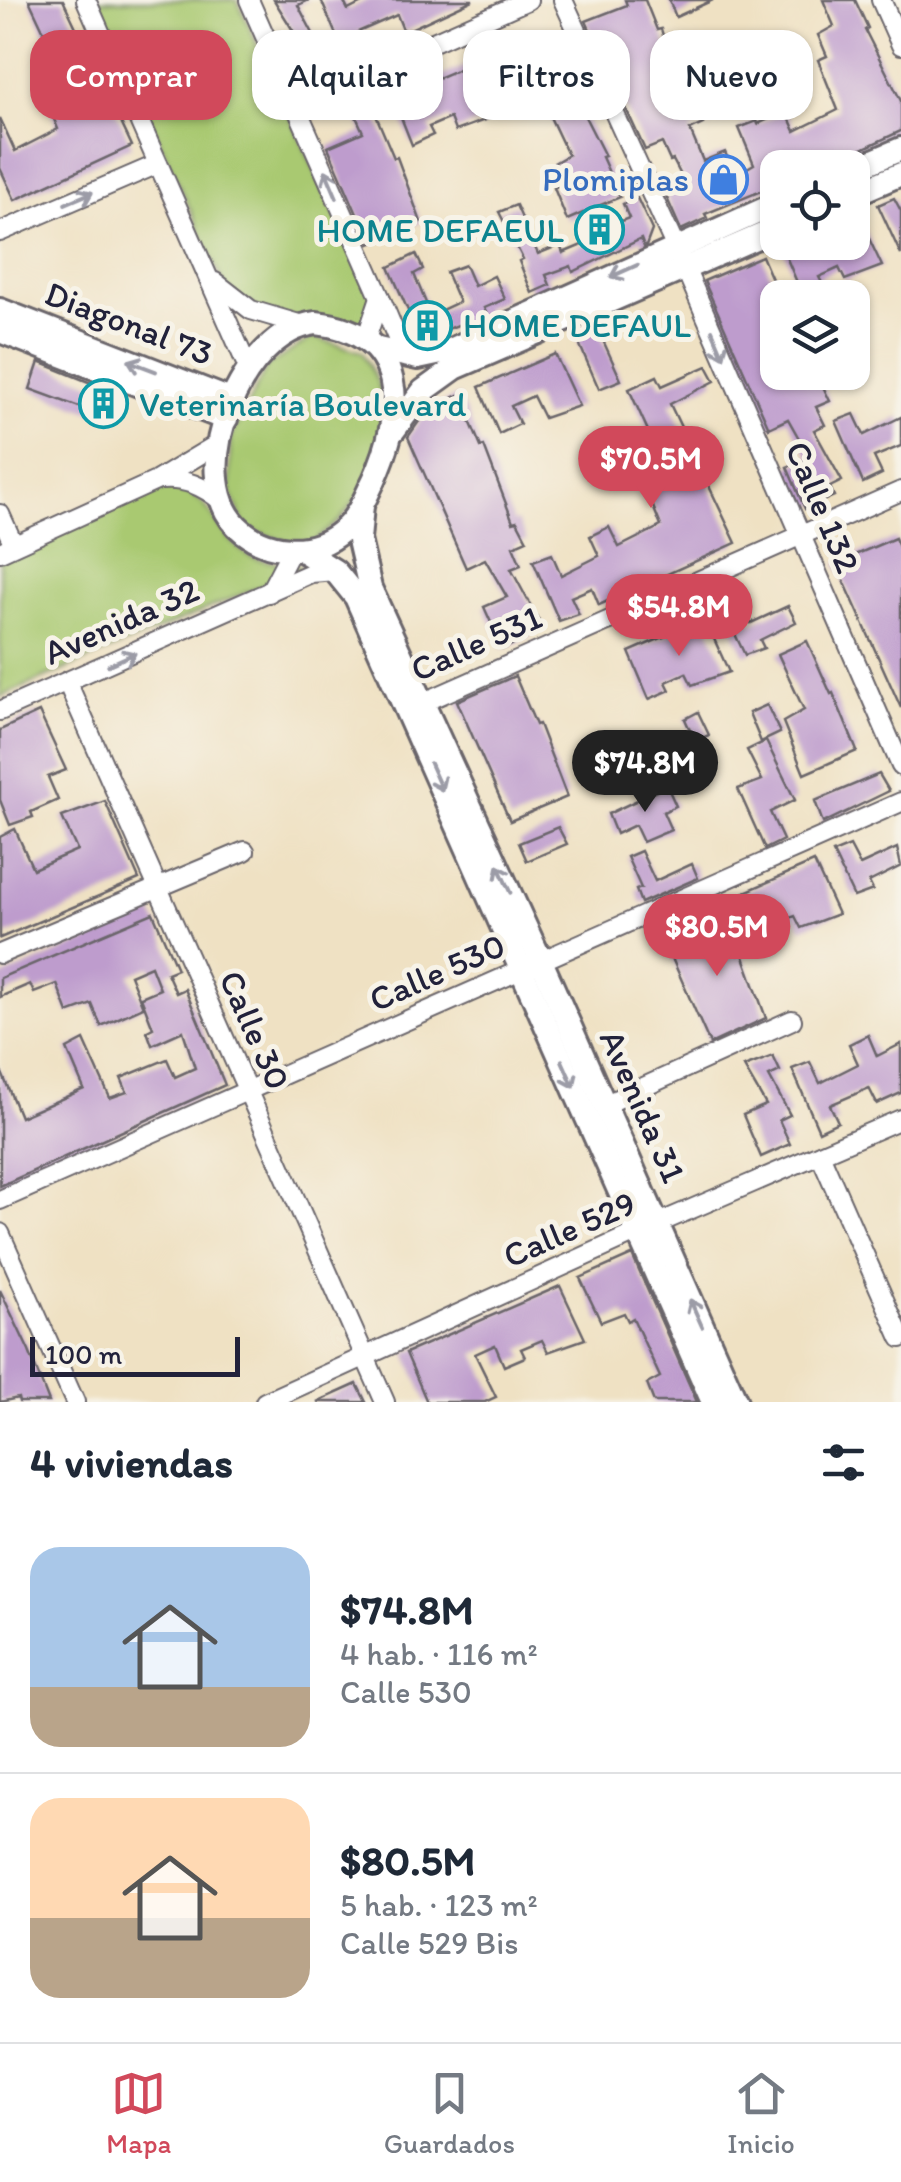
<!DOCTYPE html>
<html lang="es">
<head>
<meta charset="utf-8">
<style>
  body { margin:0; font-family:Itim,sans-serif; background:#f2f2f3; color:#1f2937; height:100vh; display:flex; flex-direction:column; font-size:38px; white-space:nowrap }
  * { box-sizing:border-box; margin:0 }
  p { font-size:32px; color:#747a83 }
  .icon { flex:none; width:55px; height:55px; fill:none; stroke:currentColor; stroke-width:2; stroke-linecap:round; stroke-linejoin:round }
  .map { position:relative; height:1402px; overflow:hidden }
  .details { display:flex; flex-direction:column; background:#fff; flex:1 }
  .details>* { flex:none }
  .guide { position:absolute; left:30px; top:30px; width:842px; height:90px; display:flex; gap:20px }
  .controls { position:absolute; left:760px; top:150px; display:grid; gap:20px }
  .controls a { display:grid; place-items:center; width:110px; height:110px; border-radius:20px; background:#fff; box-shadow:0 2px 8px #0004; font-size:50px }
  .scale { position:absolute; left:30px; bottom:25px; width:210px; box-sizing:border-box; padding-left:10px; border:5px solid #22223b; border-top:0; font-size:28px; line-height:35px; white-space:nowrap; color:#22223b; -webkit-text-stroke:8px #f7f3e8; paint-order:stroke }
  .price { position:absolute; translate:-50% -85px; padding:0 22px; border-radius:35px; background:#d1495b; color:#fff; font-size:32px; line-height:65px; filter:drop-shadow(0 2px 5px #0008) }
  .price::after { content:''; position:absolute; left:50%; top:60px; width:30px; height:22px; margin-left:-15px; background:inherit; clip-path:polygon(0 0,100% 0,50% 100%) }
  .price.selected { background:#222; color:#fff }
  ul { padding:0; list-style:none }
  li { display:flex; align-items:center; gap:30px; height:250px; padding:0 30px }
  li+li { border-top:2px solid #e0e1e3 }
  li span { display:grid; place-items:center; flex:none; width:280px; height:200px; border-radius:30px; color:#555 }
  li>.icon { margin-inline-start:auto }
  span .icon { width:120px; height:120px; fill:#fffc; stroke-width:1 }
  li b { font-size:42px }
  h2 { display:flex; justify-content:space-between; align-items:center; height:120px; padding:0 30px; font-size:42px }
  .chip { padding:0 35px; border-radius:30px; background:#fff; box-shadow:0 2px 8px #0004; font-size:35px; line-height:90px }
  .chip.selected { background:#d1495b; color:#fff }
  .dock { display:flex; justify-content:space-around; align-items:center; height:140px; border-top:2px solid #e0e1e3; background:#fff; font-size:28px; color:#747a83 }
  .dock a { display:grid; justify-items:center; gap:5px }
  .dock .selected { color:#d1495b }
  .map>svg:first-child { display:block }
</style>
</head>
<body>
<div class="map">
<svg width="901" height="1402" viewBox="0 0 901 1402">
  <rect width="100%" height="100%" fill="#f7f3e8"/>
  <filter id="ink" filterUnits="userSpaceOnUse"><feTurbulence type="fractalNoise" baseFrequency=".01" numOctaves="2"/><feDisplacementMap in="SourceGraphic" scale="20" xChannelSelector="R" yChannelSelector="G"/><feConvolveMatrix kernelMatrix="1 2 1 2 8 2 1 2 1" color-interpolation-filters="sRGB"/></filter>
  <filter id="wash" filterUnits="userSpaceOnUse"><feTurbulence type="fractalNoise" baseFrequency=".0048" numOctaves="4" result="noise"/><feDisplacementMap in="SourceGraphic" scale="40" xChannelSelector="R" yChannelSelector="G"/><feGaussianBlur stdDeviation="2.25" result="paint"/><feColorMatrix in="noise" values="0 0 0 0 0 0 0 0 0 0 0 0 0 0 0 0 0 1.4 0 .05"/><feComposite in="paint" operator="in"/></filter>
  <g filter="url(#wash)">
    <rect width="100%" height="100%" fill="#efe1c3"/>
    <g fill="#a9c971" stroke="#667656" stroke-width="2.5">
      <polygon points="97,0 237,0 375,302 371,313 361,322 273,317 226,290"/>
      <polygon points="313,337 362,352 378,383 388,421 369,483 340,520 306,548 245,528 230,490 230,439 267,366"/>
      <path d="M175 488C211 496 216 532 243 552 261 565 285 560 304 568L0 697V553L155 490Z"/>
    </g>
    <g id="blocks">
      <g fill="#be9ccd">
        <polygon points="29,0 63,0 132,146 15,200 0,168 0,118 15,151 58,129 38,80 47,76 38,55 51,47"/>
        <polygon points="274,0 309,0 298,5 318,43 307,48 318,71 298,80 280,38 294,32"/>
        <polygon points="321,0 343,0 348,10 368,0 473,0 404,32 397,15 358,32 365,49 346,58"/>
        <polygon points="625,0 645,0 657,30 661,29 675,74 690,106 694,104 703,124 690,130 703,161 725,152 735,175 754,164 739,128 757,121 758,124 786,111 795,131 838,110 818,60 827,56 818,35 834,26 823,0 855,0 868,28 865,30 901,101 901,131 821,168 778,168 778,184 705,214 707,218 681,230 663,189 684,181 673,160 670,161 662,143 645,150 586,21 627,5"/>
        <polygon points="669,0 713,0 676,17"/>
        <polygon points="505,49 515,68 551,51 559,67 523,85 527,93 509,100 488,56"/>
        <polygon points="468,65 493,117 455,131 450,118 429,127 433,135 412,145 393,97"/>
        <polygon points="570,87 605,156 602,157 620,197 598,206 606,227 629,218 623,204 637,198 652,230 646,246 644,247 641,239 573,272 571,266 546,275 550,285 532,293 519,261 523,259 499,212 516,205 538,254 560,245 563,253 594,240 583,213 567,220 554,188 563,183 554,163 568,155 542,100"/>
        <polygon points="372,106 394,158 397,157 421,222 370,244 328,147 363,132 355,114"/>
        <polygon points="894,198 901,211 901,255 878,205"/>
        <polygon points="855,209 882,266 845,280 839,268 819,277 823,285 802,294 782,247 792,242 852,242 852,210"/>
        <polygon points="416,254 423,269 414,274 431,315 459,302 446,272 465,265 474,286 494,276 505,299 484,308 488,317 470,325 468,321 425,338 419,336 389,267"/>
        <polygon points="762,256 778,293 778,372 816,372 830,401 816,407 825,425 814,430 842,481 830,487 834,496 805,509 787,467 810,458 788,419 769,428 704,281"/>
        <polygon points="596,325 621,380 599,389 575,334"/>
        <polygon points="555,354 579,406 544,418 533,396 511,406 520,424 499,434 479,387"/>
        <polygon points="39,362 96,385 95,388 125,401 117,421 30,389"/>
        <polygon points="707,366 715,381 670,404 736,543 599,605 592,588 571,597 579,614 559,621 533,561 552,554 561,575 599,556 590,536 609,527 619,547 661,526 641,477 650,472 641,452 654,444 629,389 657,376 662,386"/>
        <polygon points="459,395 481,447 484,446 513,522 517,521 527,540 513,546 521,565 511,569 539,621 527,627 531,636 503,649 484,607 507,597 485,559 466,568 408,437 427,410"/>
        <polygon points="854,414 864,435 901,417 901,446 874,457 882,474 863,483 836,421"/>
        <polygon points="895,538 901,552 901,708 836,563"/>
        <polygon points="741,603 751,623 788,606 796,622 760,640 764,648 745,655 724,611"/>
        <polygon points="705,619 729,672 692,685 686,673 666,682 670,690 649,699 629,652"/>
        <polygon points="807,641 831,694 833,693 857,751 804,774 783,722 804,710 778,654"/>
        <polygon points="515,676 536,725 539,724 567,797 510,821 457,701"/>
        <polygon points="767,705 780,733 761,742 749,713"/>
        <polygon points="39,712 66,770 48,777 58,800 31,812 33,817 10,825 0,800 0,730"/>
        <polygon points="698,712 709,735 695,741 685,719"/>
        <polygon points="766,741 795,800 770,812 783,840 765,849 738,789 762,780 747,750"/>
        <polygon points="879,774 889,791 823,823 815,801"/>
        <polygon points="667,786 676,806 663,812 671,830 643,842 635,825 616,834 608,814"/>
        <polygon points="105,801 139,879 0,938 0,837 15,829 33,869 77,850 62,817"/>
        <polygon points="558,827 567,844 527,861 519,843"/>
        <polygon points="850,846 860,865 897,848 901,866 869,882 873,890 854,897 833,853"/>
        <polygon points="641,851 655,881 692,864 698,878 641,903 636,890 641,888 627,857"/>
        <polygon points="814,862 838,914 801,928 795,916 775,924 779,932 758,942 738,895"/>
        <polygon points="718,903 739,955 743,954 766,1018 710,1044 667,947 709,929 700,911"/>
        <polygon points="153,913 177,969 167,973 176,993 185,989 225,1085 0,1186 0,1068 20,1117 84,1089 67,1049 84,1040 110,1098 127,1092 121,1078 167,1059 175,1077 195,1068 183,1031 152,1045 147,1031 153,1028 141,997 160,989 151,966 130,975 143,1007 101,1026 92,1004 68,1013 57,984 34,993 30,984 0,997 0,978"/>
        <polygon points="868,1035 877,1056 901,1044 901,1093 877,1104 869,1088 830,1105 838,1122 819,1131 792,1069 810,1062 820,1083 858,1064 849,1044"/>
        <polygon points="773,1056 780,1071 769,1076 790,1115 779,1120 790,1144 761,1157 743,1115 766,1105 744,1067"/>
        <polygon points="632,1255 697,1402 654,1402 647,1384 660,1377 633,1318 628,1321 624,1313 601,1322 580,1278"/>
        <polygon points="560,1286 585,1339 548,1352 542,1340 521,1349 525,1357 504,1366 495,1345 475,1354 496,1397 485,1402 427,1402 406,1353"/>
        <polygon points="0,1290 29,1351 49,1402 19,1402 18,1398 0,1402"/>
        <polygon points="357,1384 366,1402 317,1402"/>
      </g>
    </g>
  </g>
  <g filter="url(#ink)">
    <use href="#blocks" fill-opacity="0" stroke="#6a656b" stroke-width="2.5"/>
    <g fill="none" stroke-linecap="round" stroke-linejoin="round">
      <defs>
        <g id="minor">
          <polyline points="86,0 249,370"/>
          <polyline points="249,0 380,297 366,339"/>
          <polyline points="563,0 685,268 901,766"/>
          <polyline points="881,0 901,45"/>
          <polyline points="296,103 528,0"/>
          <polyline points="0,232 158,164"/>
          <polyline points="215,282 251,310 302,325"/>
          <polyline points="380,297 405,357"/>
          <path d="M161 480C185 478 203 486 221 501"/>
          <polyline points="0,514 14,545"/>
          <polyline points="0,552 156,481 219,443"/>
          <polyline points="269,593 292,549"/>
          <polyline points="68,684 385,1402"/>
          <polyline points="411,708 901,491"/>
          <polyline points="0,711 311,573 335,571"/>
          <polyline points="0,954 245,851"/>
          <polyline points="604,1105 792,1020"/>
          <polyline points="820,1154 901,1338"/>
          <polyline points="0,1200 901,802"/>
          <polyline points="0,1233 75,1402"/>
          <polyline points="265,1402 638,1232 901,1119"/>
        </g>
        <g id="major">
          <polyline points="852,170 901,149"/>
          <polyline points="852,195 901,174"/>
          <polyline points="0,310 233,401"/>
          <path d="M316 323C409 333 405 412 374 480 365 498 358 518 342 531 312 557 265 554 237 526 184 472 242 331 316 323Z"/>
          <polyline points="0,331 226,419"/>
          <polyline points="378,349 418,358 446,352 778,203"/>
          <polyline points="394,430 423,391 455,368 778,228"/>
          <polyline points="362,505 359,540 370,588 541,961 736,1402"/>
          <polyline points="300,549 335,571 356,597 713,1402"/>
        </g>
      </defs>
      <use href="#minor" stroke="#6a656b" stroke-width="22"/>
      <use href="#major" stroke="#6a656b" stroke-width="28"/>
      <use href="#minor" stroke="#fff" stroke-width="18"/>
      <use href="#major" stroke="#fff" stroke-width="22"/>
    </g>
    <defs><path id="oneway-shaft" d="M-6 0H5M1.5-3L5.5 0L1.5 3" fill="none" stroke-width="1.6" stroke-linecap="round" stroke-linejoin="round" transform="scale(2.5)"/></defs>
    <g stroke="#9c9ca7">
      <use href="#oneway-shaft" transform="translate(331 184) rotate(-113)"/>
      <use href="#oneway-shaft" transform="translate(79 198) rotate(-23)"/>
      <use href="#oneway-shaft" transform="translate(624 271) rotate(156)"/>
      <use href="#oneway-shaft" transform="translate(718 344) rotate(67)"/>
      <use href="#oneway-shaft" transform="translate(142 366) rotate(-159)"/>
      <use href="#oneway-shaft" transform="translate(122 659) rotate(-24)"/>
      <use href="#oneway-shaft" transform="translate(436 777) rotate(66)"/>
      <use href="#oneway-shaft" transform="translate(504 879) rotate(-115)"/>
      <use href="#oneway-shaft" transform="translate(568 1074) rotate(66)"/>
      <use href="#oneway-shaft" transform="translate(696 1313) rotate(-114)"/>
    </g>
  </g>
  <defs>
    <symbol id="shop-ring" viewBox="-11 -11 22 22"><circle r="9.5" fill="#f7f3e8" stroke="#3f7fe0" stroke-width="1.5"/><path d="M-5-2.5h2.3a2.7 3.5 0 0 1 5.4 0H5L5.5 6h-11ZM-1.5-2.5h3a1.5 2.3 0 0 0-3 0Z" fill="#3f7fe0"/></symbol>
    <symbol id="building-ring" viewBox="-11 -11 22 22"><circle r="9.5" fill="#f7f3e8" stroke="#0f9aa8" stroke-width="1.5"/><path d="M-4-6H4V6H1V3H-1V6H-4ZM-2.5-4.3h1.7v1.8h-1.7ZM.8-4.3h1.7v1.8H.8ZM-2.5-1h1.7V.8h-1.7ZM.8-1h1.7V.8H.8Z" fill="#0f9aa8"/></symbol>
  </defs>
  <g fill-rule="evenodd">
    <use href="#shop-ring" x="696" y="152" width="55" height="55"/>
    <use href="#building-ring" x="572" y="202" width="55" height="55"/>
    <use href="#building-ring" x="400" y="298" width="55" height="55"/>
    <use href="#building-ring" x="76" y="376" width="55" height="55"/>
  </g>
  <g text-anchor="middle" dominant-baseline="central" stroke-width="10" stroke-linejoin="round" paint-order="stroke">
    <g font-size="35" fill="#366cbe" stroke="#f7f3e8" text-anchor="end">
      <text x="689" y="179">Plomiplas</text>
    </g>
    <g font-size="35" fill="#0d838f" stroke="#f7f3e8" text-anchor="start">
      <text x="564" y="230" text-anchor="end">HOME DEFAEUL</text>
      <text x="463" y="325">HOME DEFAUL</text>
      <text x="139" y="404">Veterinaría Boulevard</text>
    </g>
    <g font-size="35" fill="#22223b" stroke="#f7f3e8">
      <text transform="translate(129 323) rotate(21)">Diagonal 73</text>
      <text transform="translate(823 507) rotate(67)">Calle 132</text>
      <text transform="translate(121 621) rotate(-24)">Avenida 32</text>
      <text transform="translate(476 643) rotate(-24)">Calle 531</text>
      <text transform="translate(437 972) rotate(-24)">Calle 530</text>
      <text transform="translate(255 1030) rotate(66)">Calle 30</text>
      <text transform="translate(643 1106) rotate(66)">Avenida 31</text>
      <text transform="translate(569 1229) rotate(-24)">Calle 529</text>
    </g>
  </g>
</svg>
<div class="controls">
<a><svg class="icon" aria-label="locate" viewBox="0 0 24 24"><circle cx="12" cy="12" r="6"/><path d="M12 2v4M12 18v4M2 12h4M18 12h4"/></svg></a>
<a><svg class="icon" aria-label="layers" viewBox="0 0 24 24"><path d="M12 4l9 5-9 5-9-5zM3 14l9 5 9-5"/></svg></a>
</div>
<div class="scale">100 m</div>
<b class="price" style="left:651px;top:511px">$70.5M</b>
<b class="price" style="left:679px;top:659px">$54.8M</b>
<b class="price selected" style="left:645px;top:815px">$74.8M</b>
<b class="price" style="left:717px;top:979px">$80.5M</b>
<div class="guide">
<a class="chip selected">Comprar</a>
<a class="chip">Alquilar</a>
<a class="chip">Filtros</a>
<a class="chip">Nuevo</a>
</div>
</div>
<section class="details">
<h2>4 viviendas<svg class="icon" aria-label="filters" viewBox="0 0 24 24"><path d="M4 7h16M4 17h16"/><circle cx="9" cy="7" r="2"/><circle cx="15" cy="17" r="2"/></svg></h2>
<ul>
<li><span style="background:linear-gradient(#a9c7e8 70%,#b9a48a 0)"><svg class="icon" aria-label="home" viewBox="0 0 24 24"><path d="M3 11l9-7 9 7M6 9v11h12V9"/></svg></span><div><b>$74.8M</b><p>4 hab. · 116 m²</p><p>Calle 530</p></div></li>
<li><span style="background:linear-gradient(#ffd9b3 60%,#b9a48a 0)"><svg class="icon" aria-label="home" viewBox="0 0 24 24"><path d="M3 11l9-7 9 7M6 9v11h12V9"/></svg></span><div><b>$80.5M</b><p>5 hab. · 123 m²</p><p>Calle 529 Bis</p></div></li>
</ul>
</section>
<nav class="dock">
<a class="selected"><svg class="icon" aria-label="map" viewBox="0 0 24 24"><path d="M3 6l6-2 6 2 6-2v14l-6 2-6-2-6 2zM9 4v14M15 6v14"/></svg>Mapa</a>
<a><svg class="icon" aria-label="saved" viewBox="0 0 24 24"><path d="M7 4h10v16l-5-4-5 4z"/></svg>Guardados</a>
<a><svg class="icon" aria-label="home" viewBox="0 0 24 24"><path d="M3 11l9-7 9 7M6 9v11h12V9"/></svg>Inicio</a>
</nav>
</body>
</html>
